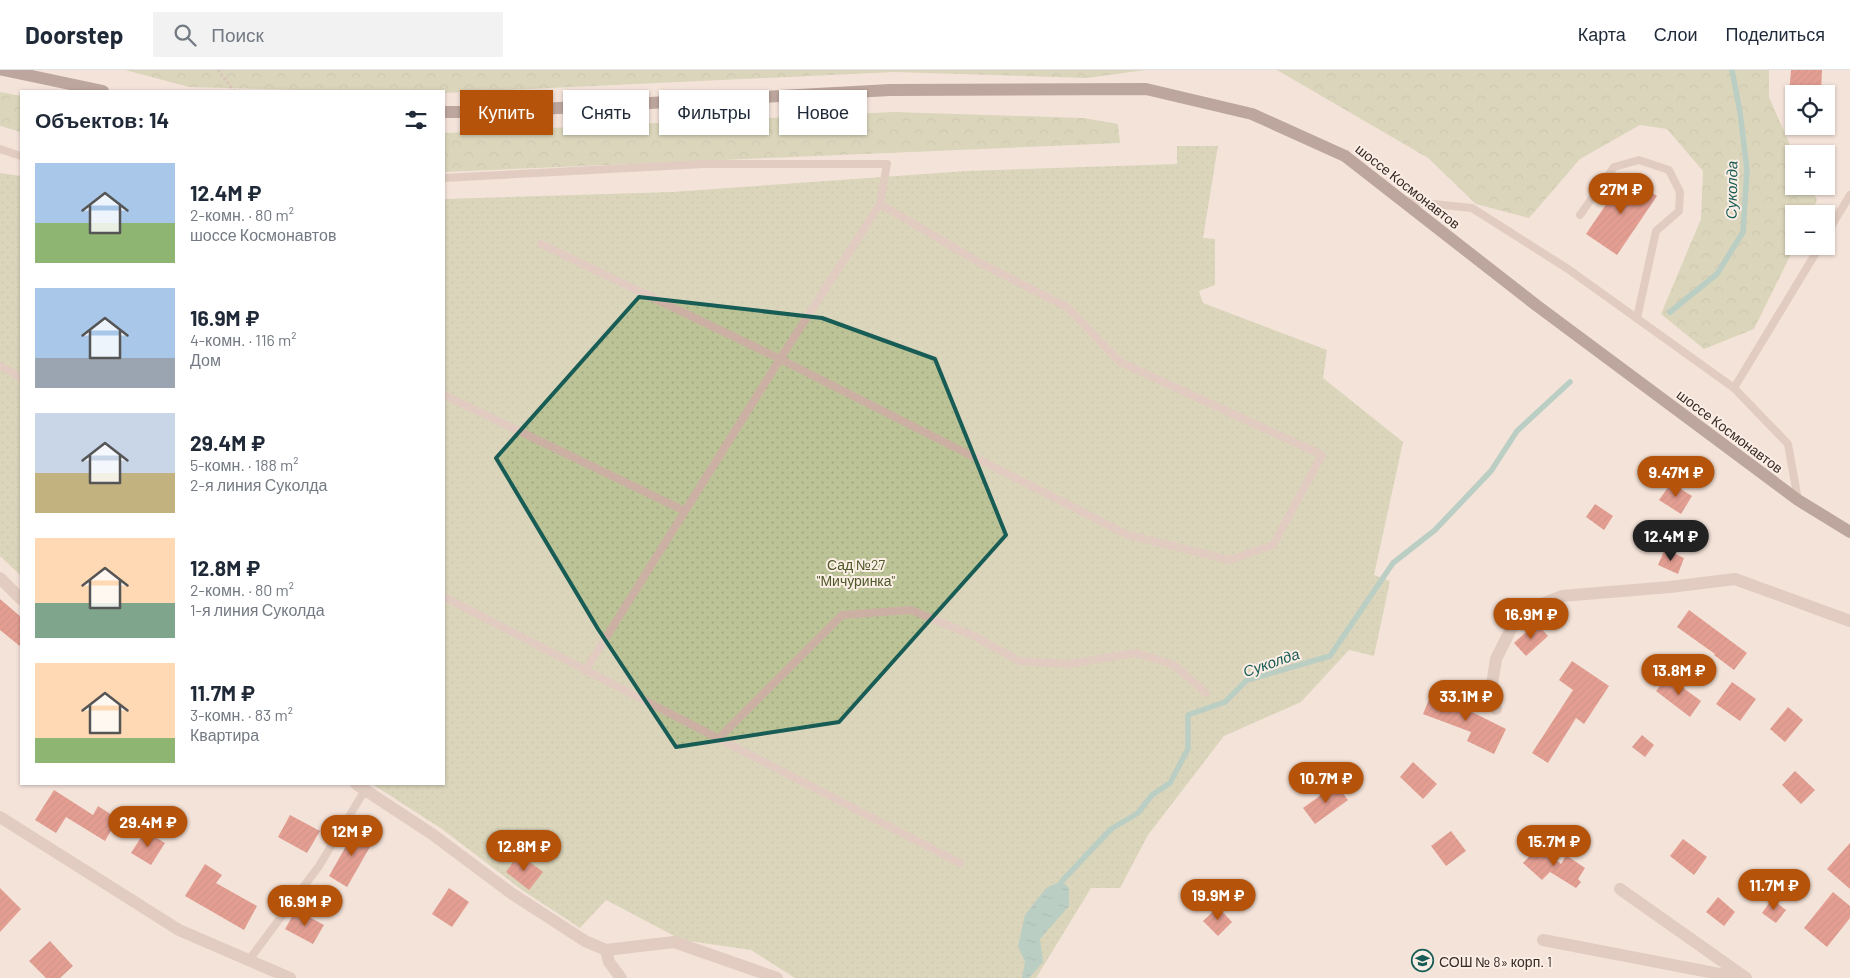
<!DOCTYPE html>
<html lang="ru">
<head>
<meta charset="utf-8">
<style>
  body { margin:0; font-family:Barlow,sans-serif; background:#f2f2f3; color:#1f2937; height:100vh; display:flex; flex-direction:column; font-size:19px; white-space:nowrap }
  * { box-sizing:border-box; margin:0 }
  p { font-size:16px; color:#747a83 }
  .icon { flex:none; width:28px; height:28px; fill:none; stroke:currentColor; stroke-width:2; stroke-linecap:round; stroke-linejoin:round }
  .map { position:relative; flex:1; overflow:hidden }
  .details { position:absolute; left:20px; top:20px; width:425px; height:695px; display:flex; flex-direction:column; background:#fff; border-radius:0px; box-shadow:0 1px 4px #0004 }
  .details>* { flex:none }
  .top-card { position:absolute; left:460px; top:20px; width:475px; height:45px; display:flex; gap:10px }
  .buttons { position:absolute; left:1785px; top:15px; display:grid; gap:10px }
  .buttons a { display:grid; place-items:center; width:50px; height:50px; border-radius:0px; background:#fff; box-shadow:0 1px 4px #0004; font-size:25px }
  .price { position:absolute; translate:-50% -42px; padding:0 11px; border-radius:18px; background:#b45309; color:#fff; font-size:16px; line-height:32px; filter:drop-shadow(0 1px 2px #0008) }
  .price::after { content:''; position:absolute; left:50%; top:30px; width:15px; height:11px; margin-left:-8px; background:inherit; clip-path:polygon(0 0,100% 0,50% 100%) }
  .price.selected { background:#222; color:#fff }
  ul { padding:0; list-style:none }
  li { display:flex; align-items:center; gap:15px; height:125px; padding:0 15px }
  li span { display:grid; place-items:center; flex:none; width:140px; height:100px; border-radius:0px; color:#555 }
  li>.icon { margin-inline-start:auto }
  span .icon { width:60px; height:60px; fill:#fffc; stroke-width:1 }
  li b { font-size:21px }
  h2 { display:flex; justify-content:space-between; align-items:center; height:60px; padding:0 15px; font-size:21px }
  .pill { padding:0 18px; border-radius:0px; background:#fff; box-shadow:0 1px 4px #0004; font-size:18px; line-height:45px }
  .pill.selected { background:#b45309; color:#fff }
  header { display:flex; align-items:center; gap:30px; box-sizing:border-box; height:70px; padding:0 25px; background:#fff; border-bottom:1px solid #e0e1e3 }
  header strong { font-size:24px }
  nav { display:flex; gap:28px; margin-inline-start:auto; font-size:18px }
  .search { width:350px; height:45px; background:#f2f2f3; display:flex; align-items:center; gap:12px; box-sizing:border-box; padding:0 18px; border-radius:0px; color:#747a83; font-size:19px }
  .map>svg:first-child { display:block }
</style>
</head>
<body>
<header>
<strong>Doorstep</strong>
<div class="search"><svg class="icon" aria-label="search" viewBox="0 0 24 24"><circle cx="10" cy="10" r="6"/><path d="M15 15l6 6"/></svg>Поиск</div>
<nav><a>Карта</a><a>Слои</a><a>Поделиться</a></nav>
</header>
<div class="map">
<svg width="1850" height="908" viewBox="0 0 1850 908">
  <defs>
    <pattern id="forest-crowns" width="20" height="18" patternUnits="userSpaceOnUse" patternTransform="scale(1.25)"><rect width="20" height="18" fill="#bcc497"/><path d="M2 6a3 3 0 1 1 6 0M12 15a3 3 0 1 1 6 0" fill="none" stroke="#a2a882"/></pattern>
    <pattern id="park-dots" width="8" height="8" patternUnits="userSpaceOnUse" patternTransform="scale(1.25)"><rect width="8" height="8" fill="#bcc497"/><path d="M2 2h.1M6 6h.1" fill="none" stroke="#a2a882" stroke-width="1.8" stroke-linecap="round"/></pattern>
    <pattern id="water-ripples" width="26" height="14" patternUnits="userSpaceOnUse" patternTransform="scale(1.25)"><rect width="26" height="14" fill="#75b3ac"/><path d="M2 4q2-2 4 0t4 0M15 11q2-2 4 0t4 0" fill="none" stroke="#61928c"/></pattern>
    <pattern id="building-hatch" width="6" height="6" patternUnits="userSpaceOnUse" patternTransform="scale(1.25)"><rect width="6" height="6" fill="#d1473a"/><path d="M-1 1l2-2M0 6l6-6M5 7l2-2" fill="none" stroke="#aa3b31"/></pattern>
  </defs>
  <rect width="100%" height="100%" fill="#f4e3d9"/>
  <g fill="url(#forest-crowns)">
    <polygon points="125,0 1145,0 1087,8 894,2 444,23 444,21 334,21 189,17"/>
    <polygon points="1277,0 1769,0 1769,27 1794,84 1794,116 1810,116 1817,130 1811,144 1794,144 1795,176 1754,259 1704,279 1661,244 1701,149 1703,101 1667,59 1640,55 1580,89 1529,148 1476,134 1428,88"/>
    <polygon points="0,22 21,26 21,62 0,56"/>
    <polygon points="894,42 1084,48 1118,54 1120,73 444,102 444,63"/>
  </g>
  <g fill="url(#park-dots)">
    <polygon points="1177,76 1218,76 1203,168 1215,169 1215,215 1199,221 1203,233 1327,280 1323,308 1403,372 1374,505 1390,511 1374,586 1349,580 1301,632 1224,666 1148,765 1120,818 1091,818 1036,908 795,908 751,880 682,870 606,830 580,858 522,820 442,759 372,714 444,714 444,129 672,122 967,101 1177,94"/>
    <polygon points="0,103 21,106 21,506 0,486"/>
  </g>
  <polygon fill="url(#water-ripples)" points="1062,811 1069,818 1069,836 1040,869 1043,892 1029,908 1022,908 1025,892 1018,876 1025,845 1046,818"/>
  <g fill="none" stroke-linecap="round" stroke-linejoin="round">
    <g stroke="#75b3ac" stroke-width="5.5">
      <polyline points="1670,242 1717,204 1743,162 1747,100 1740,42 1732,0"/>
      <polyline points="1060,817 1062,811 1111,759 1138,743 1152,725 1170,713 1188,679 1188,645 1225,632 1247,610 1330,586 1393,493 1435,460 1491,401 1517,361 1570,312"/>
    </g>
  </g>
  <g fill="url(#building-hatch)">
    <polygon points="1791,0 1822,0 1821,24 1789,24"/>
    <polygon points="1626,105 1657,126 1617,185 1586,164"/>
    <polygon points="1671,413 1692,426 1681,444 1659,430"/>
    <polygon points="1595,434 1613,446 1604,460 1586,447"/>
    <polygon points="1665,479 1684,488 1678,504 1658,495"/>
    <polygon points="0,529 21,547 21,577 0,560"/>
    <polygon points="1689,540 1747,583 1734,600 1714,585 1715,584 1677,557"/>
    <polygon points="1536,553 1548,566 1526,586 1514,573"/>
    <polygon points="1572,591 1609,616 1584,654 1576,648 1548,693 1532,683 1573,620 1559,610"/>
    <polygon points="1667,606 1701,631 1690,647 1656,621"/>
    <polygon points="1732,612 1756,629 1740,651 1716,634"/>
    <polygon points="1432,622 1471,638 1470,641 1506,659 1494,684 1467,671 1471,662 1423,644"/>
    <polygon points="1788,637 1803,650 1785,672 1770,659"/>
    <polygon points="1642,665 1654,675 1645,687 1632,677"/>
    <polygon points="1413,692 1437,714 1423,729 1400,707"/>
    <polygon points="1795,701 1815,720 1801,734 1782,715"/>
    <polygon points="1336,714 1348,730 1315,754 1303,738"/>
    <polygon points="54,720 93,745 98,736 118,749 105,771 66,747 56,763 35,750"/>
    <polygon points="290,745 320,761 307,783 278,767"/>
    <polygon points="357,757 375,768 347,817 329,806"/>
    <polygon points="145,761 165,773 151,795 131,783"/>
    <polygon points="1451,761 1466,781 1446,796 1431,776"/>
    <polygon points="1683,769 1707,787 1694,805 1670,786"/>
    <polygon points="1850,773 1850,819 1827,799"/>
    <polygon points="1540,775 1561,794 1566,785 1585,798 1578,809 1581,812 1576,818 1550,802 1542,810 1523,793"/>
    <polygon points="519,784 543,802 529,820 506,802"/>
    <polygon points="205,794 222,805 216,813 257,836 244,860 185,826"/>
    <polygon points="0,818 21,839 0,862"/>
    <polygon points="449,818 469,832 452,857 432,844"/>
    <polygon points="1833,822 1850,836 1850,848 1827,877 1804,858"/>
    <polygon points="1718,827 1735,842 1724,856 1706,842"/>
    <polygon points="1772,829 1786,840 1776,853 1762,843"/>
    <polygon points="1218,837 1232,852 1218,866 1203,851"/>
    <polygon points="296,840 324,855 313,874 285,859"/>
    <polygon points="50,871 73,896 60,908 46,908 29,891"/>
  </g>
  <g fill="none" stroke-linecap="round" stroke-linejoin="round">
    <polyline stroke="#b99a8e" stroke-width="3" stroke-dasharray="2.5 2.5" stroke-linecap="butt" points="218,0 234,21"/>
    <g stroke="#cdb0a4" stroke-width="8">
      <polyline points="0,79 21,86"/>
      <polyline points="444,108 704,94 887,94 880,134 780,289 585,601"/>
      <polyline points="1405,131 1472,138 1568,199 1734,318 1788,374 1798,430"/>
      <polyline points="1580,145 1614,97 1639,90 1669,100 1680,122 1679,141 1656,161 1637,248"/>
      <polyline points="1826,165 1850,125"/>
      <polyline points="541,174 780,289 1128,465 1230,490 1273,475 1322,385 1120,292 1067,237 980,193 880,134"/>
      <polyline points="0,296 21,307"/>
      <polyline points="1734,318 1820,176"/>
      <polyline points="444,325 685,441"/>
      <polyline points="444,527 960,793"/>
      <polyline points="718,669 842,545 911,540 974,566 1019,591 1070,594 1136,583 1174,595 1206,623"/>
      <polyline points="249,890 319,796 365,720"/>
    </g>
    <g stroke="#cdb0a4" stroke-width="12">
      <polyline points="0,508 21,529"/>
      <polyline points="1496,639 1490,627 1496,589 1519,543 1562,526 1670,517 1735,509 1850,551"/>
      <polyline points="356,714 432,764 511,823 585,871 606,880 674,872 777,908"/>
      <polyline points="0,747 179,860 290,908"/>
      <polyline points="1620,819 1746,908"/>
      <polyline points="1543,870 1740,908"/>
      <polyline points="606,880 609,892 621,908"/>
    </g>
    <g stroke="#7b5c56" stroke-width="12">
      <polyline points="3,0 103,21"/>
      <polyline points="444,42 484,42 890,20 1146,19 1252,44 1345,86 1536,235 1798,430 1850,462"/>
    </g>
  </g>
  <path d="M0 0H1850V908H0ZM639 227 822 248 935 289 1006 465 839 652 676 677 598 559 496 388Z" fill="#f4e3d9" fill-opacity=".55" fill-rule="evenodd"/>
  <path fill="none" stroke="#185c56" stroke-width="4" stroke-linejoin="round" d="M639 227 822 248 935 289 1006 465 839 652 676 677 598 559 496 388Z"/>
  <defs>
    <symbol id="school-ring" viewBox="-11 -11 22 22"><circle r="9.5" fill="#fbeee5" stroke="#185c56" stroke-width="1.5"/><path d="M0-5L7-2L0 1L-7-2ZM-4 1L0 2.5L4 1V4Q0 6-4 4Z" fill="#185c56"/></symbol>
  </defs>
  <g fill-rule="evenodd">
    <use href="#school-ring" x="1410" y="878" width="25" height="25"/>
  </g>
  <g text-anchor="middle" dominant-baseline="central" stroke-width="4" stroke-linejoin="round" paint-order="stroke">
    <g font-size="14" fill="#372926" stroke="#fbeee5">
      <text transform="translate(1408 116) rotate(38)">шоссе Космонавтов</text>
      <text transform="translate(1730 361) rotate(37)">шоссе Космонавтов</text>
    </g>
    <g font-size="14" fill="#4d5828" stroke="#fbeee5">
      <text x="856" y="494">Сад №27<tspan x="856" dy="16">"Мичуринка"</tspan></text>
    </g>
    <g font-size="14" fill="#372926" stroke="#fbeee5" text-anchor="start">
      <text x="1439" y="891">СОШ № 8» корп. 1</text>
    </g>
    <g font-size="15" font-style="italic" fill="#185c56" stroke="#fbeee5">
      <text transform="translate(1731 120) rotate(-89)">Суколда</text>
      <text transform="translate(1271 592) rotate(-19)">Суколда</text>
    </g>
  </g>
</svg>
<div class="buttons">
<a><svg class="icon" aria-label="locate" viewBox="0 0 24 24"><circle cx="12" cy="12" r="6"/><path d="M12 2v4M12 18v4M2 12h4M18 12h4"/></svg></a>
<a>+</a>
<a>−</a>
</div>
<b class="price" style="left:1621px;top:145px">27M ₽</b>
<b class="price" style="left:1676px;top:428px">9.47M ₽</b>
<b class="price selected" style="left:1671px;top:492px">12.4M ₽</b>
<b class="price" style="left:1531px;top:570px">16.9M ₽</b>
<b class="price" style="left:1679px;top:626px">13.8M ₽</b>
<b class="price" style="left:1466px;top:652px">33.1M ₽</b>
<b class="price" style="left:1326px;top:734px">10.7M ₽</b>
<b class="price" style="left:148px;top:778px">29.4M ₽</b>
<b class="price" style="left:352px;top:787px">12M ₽</b>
<b class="price" style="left:1554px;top:797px">15.7M ₽</b>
<b class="price" style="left:524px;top:802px">12.8M ₽</b>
<b class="price" style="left:1774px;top:841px">11.7M ₽</b>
<b class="price" style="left:1218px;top:851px">19.9M ₽</b>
<b class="price" style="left:305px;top:857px">16.9M ₽</b>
<div class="top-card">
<a class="pill selected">Купить</a>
<a class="pill">Снять</a>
<a class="pill">Фильтры</a>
<a class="pill">Новое</a>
</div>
<section class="details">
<h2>Объектов: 14<svg class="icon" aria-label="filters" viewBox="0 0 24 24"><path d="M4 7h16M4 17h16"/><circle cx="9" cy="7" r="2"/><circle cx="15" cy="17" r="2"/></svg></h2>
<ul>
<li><span style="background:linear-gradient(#a9c7e8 60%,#8fb573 0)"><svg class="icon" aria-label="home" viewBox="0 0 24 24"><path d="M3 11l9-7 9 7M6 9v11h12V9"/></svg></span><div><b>12.4M ₽</b><p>2-комн. · 80 m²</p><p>шоссе Космонавтов</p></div></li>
<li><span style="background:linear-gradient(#a9c7e8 70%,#9aa5b1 0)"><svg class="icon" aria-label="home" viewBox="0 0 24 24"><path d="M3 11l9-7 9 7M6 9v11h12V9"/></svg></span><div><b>16.9M ₽</b><p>4-комн. · 116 m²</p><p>Дом</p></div></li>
<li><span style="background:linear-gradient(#c9d6e8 60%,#c2b280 0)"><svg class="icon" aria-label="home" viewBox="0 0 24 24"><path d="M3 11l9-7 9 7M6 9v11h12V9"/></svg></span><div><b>29.4M ₽</b><p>5-комн. · 188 m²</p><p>2-я линия Суколда</p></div></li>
<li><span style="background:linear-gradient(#ffd9b3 65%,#7fa58c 0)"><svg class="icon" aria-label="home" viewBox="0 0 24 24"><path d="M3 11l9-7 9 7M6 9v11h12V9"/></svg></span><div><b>12.8M ₽</b><p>2-комн. · 80 m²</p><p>1-я линия Суколда</p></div></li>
<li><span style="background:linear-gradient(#ffd9b3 75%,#8fb573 0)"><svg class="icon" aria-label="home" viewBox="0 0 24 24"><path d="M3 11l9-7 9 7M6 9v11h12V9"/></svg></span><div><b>11.7M ₽</b><p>3-комн. · 83 m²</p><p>Квартира</p></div></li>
</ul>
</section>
</div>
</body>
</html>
